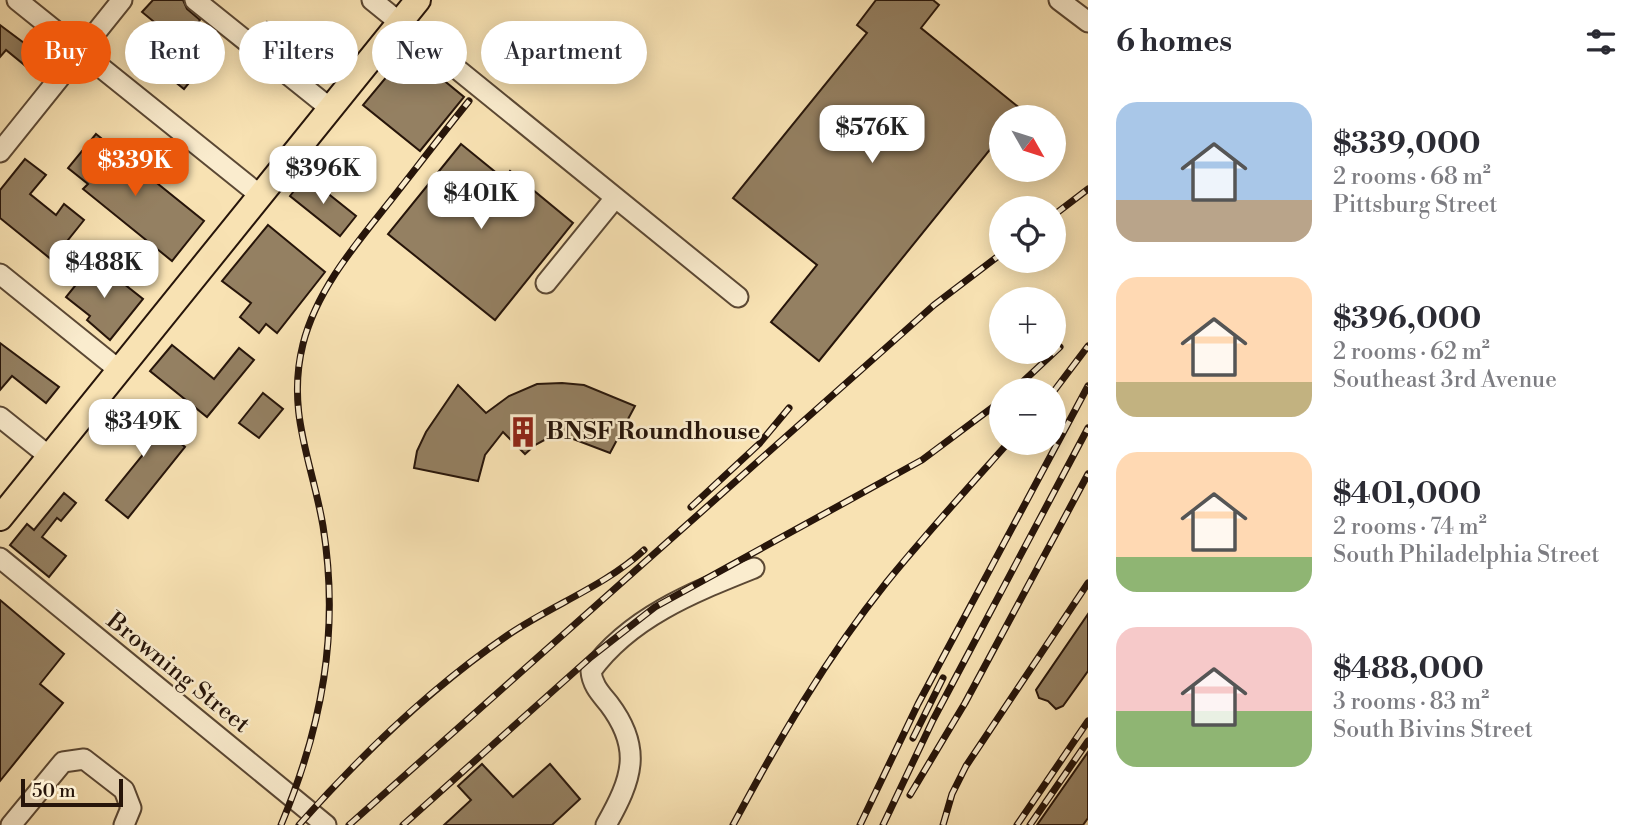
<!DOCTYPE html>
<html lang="en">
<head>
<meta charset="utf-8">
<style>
  body { margin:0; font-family:"Libre Bodoni",serif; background:#f7f7f7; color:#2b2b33; height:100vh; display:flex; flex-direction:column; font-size:26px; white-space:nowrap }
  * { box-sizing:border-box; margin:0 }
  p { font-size:23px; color:#7c7c81 }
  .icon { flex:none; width:38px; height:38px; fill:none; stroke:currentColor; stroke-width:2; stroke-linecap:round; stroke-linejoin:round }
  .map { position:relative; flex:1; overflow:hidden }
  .drawer { display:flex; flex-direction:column; background:#fff; width:560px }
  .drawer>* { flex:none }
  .banner { position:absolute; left:21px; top:21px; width:665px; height:63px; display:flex; gap:14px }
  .needle { width:46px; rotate:129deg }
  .fabs { position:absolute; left:989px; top:105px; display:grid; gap:14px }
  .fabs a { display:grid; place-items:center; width:77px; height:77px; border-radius:50%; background:#fff; box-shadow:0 4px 18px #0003; font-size:35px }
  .scale { position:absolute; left:21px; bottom:18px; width:102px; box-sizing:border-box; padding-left:7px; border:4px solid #27150a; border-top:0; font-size:19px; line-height:24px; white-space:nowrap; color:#27150a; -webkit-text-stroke:5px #faecce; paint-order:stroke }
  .price { position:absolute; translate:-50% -60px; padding:0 16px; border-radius:14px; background:#fff; color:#222; font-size:23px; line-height:46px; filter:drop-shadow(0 2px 4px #0008) }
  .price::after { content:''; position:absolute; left:50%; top:42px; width:21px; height:16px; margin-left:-10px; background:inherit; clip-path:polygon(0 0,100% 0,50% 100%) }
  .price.selected { background:#ea580c; color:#fff }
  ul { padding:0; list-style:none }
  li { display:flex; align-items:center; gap:21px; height:175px; padding:0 28px }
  li span { display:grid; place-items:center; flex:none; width:196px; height:140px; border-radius:21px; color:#555 }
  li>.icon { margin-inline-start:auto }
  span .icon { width:84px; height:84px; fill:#fffc; stroke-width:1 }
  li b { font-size:30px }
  h2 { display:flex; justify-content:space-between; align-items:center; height:84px; padding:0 28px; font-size:30px }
  .chip { padding:0 24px; border-radius:32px; background:#fff; box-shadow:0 4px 18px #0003; font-size:24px; line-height:63px }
  .chip.selected { background:#ea580c; color:#fff }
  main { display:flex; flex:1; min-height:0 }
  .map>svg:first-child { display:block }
</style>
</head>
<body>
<main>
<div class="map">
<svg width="1088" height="825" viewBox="0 0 1088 825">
  <rect width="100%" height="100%" fill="#f8e2b3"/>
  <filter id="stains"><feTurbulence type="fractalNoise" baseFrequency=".00286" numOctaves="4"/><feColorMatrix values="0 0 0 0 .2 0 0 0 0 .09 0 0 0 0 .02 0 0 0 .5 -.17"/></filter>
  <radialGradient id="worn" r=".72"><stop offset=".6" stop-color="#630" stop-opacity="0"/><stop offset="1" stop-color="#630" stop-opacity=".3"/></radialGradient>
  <g fill="#948062" stroke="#27150a" stroke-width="2">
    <polygon points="153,0 183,0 187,9 200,20 181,44 142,12"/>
    <polygon points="876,0 933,0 939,5 921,28 1022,110 1016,117 1001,117 1001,136 819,361 771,322 817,265 733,198 867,33 857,25"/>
    <polygon points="267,22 294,44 307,28 319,38 307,53 322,66 312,78 257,34"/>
    <polygon points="0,25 44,58 33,72 6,50 0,57"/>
    <polygon points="408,51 464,97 420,151 363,105"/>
    <polygon points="186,54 202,67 184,89 168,76"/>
    <polygon points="96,134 204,221 172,261 83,189 88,184 68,168"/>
    <polygon points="461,144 504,179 510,171 573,223 495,320 388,234"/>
    <polygon points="25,159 46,175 30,194 56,215 64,204 84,220 52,260 0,218 0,190"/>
    <polygon points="306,176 356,216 340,236 290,196"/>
    <polygon points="268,225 325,272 277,333 266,324 259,333 240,317 251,303 222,281"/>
    <polygon points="95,261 143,299 110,340 87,320 90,316 66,297"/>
    <polygon points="0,343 59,387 46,403 12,376 0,390"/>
    <polygon points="172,345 214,379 239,348 254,360 207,417 150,371"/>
    <polygon points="562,383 584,385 635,406 610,453 568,437 548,438 535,445 525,454 503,432 485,455 478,481 414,468 417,451 426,432 458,385 486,413 509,396 537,384"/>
    <polygon points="263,393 283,409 259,438 239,423"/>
    <polygon points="131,402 185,447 128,518 106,500 150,446 116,421 115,416 125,403"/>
    <polygon points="64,493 76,503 61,521 57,518 42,537 66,556 49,577 10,545 27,524 34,530"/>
    <polygon points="0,600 64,654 40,684 63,703 0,781"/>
    <polygon points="1088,614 1088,671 1063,706 1056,709 1048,701 1039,698 1036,690"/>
    <polygon points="1088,752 1088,818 1083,825 1037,825"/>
    <polygon points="482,764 513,797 550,764 580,799 552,825 444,825 471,800 458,786"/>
  </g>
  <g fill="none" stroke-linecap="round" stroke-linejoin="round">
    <defs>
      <g id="minor">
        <polyline points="17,0 261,196"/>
        <polyline points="195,0 331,109"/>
        <polyline points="372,0 738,297"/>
        <polyline points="1059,0 1088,22"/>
        <polyline points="0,152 122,0"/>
        <polyline points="0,274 119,370"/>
        <polyline points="546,283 615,198"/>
        <polyline points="0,417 50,457"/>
        <polyline points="0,558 326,825"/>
        <polyline points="11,825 63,762 84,759 124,790 131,808 124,825"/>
        <path d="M606 825C632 779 643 749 609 704 601 694 592 685 591 671 630 617 694 592 754 568"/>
      </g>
      <polyline id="major" points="0,518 418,0"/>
    </defs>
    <use href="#minor" stroke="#5b4834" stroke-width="23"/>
    <use href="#major" stroke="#27150a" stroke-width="28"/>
    <use href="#minor" stroke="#faecce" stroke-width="19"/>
    <use href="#major" stroke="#f8e2b3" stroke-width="24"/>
    <defs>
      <g id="rail">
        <polyline points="1054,215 1088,189"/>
        <polyline points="1014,390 1060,347"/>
        <polyline points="1054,391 1088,346"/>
        <polyline points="691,507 759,444 789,408"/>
        <polyline points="913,738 943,678"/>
        <polyline points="910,795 965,703 1088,474"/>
        <path d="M281 825C322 727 340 632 323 526 312 461 286 412 303 344 317 289 356 244 391 200 417 167 443 133 469 101"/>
        <path d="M299 825C362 754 429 689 508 635 552 605 605 586 644 550"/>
        <polyline points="349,825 934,305 1001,254"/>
        <polyline points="403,825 591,657 655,607 922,460 1001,401"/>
        <path d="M733 825C778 741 826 658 886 583 925 535 967 489 1008 443"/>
        <polyline points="860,825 918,704 1088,386"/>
        <polyline points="883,825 933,720 1088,428"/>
        <polyline points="943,825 952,794 966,766 1088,583"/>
        <polyline points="1017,825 1088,721"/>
        <polyline points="1030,825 1088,741"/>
      </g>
    </defs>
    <use href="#rail" stroke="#27150a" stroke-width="7"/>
    <use href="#rail" stroke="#faecce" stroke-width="4.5" stroke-dasharray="13" stroke-linecap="butt"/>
  </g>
  <defs>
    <symbol id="building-bare" viewBox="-9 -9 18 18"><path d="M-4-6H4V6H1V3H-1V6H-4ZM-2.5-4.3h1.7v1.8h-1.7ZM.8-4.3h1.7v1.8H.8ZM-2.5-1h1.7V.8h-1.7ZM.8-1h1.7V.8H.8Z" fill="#8f2418" stroke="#faecce" stroke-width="2.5" paint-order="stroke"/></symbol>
  </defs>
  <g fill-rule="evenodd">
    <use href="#building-bare" x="501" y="410" width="44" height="44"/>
  </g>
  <g text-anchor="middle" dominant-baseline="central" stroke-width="5" stroke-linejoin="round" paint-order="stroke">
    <g font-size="24" font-weight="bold" fill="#27150a" stroke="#faecce" text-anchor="start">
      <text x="546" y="432">BNSF Roundhouse</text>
    </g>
    <g font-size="24" fill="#27150a" stroke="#faecce">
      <text transform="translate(178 673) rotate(39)">Browning Street</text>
    </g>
  </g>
  <rect width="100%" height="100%" filter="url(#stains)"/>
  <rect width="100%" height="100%" fill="url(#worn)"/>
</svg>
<div class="fabs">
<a><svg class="needle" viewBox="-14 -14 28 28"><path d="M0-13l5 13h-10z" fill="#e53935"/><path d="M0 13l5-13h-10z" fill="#7c7c81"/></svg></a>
<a><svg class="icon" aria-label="locate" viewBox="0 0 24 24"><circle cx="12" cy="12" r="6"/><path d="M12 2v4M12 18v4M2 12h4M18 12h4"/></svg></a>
<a>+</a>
<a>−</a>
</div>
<div class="scale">50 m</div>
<b class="price" style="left:872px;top:165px">$576K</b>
<b class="price selected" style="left:135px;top:198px">$339K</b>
<b class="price" style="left:323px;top:206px">$396K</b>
<b class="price" style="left:481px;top:231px">$401K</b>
<b class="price" style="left:104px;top:300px">$488K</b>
<b class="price" style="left:143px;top:459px">$349K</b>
<div class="banner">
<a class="chip selected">Buy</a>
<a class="chip">Rent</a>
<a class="chip">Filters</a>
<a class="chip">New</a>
<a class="chip">Apartment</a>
</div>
</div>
<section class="drawer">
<h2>6 homes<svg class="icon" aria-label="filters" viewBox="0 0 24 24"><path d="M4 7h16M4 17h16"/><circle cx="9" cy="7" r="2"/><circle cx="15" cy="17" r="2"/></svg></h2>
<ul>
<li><span style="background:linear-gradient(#a9c7e8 70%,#b9a48a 0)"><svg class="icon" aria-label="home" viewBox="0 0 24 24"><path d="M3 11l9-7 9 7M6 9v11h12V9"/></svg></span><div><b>$339,000</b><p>2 rooms · 68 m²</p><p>Pittsburg Street</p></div></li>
<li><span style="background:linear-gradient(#ffd9b3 75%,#c2b280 0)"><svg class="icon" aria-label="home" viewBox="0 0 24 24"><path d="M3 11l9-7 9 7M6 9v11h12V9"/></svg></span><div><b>$396,000</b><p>2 rooms · 62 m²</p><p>Southeast 3rd Avenue</p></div></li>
<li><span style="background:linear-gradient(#ffd9b3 75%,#8fb573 0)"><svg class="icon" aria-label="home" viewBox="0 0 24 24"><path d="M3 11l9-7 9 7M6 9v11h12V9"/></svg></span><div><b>$401,000</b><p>2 rooms · 74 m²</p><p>South Philadelphia Street</p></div></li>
<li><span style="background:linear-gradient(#f6c9c9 60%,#8fb573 0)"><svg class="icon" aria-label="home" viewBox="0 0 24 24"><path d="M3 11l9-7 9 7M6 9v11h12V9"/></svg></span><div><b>$488,000</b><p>3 rooms · 83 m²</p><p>South Bivins Street</p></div></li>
</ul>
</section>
</main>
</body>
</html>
